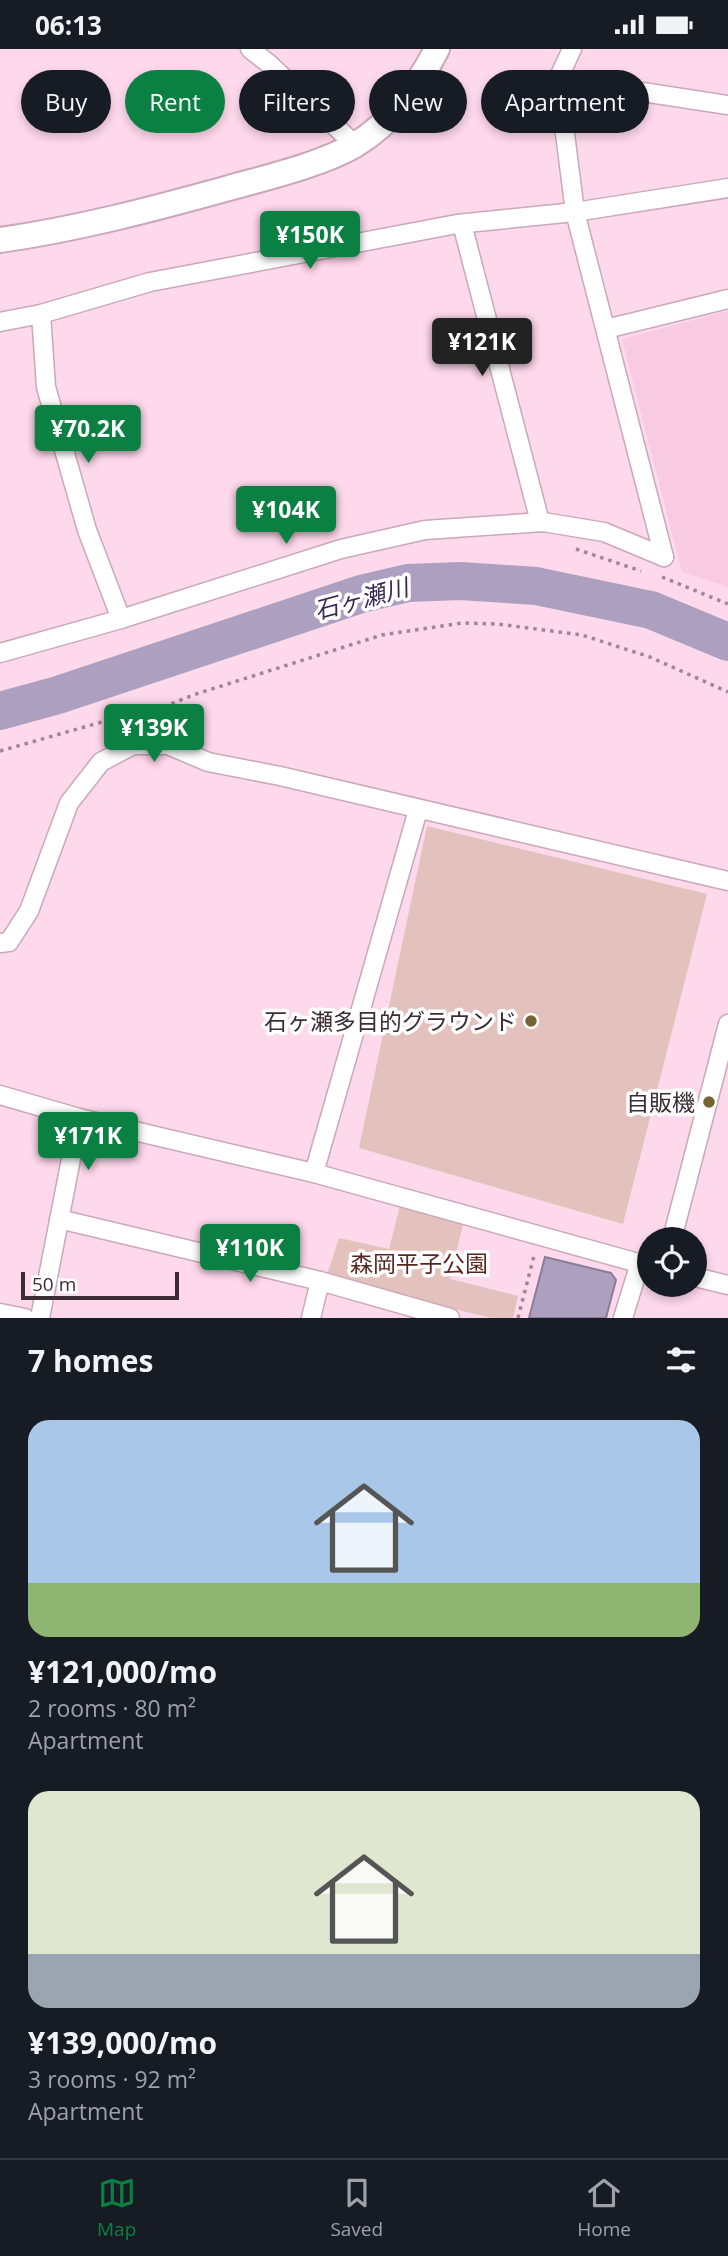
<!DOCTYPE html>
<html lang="en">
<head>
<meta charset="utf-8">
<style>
  body { margin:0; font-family:"Open Sans","Noto Sans JP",sans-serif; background:#20242c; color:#f1f3f6; height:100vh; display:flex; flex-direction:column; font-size:26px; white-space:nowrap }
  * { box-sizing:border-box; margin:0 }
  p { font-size:23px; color:#9ea1a6 }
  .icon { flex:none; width:38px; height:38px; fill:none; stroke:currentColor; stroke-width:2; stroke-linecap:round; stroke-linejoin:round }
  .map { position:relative; height:1269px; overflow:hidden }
  .drawer { display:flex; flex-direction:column; background:#171b24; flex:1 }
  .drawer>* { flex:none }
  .banner { position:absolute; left:21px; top:21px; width:686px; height:63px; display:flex; gap:14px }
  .tools { position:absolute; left:637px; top:1178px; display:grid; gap:14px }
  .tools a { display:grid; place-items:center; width:70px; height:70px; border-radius:50%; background:#171b24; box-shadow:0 4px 10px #0003; font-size:35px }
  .scale { position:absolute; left:21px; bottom:18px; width:158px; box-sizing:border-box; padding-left:7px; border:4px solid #3c2d35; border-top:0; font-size:19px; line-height:24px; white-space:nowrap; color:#3c2d35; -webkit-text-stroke:5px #fff; paint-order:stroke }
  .price { position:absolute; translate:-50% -60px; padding:0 16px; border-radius:7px; background:#0b8043; color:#fff; font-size:23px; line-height:46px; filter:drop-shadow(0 2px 4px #0008) }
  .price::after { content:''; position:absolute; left:50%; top:42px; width:21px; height:16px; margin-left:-10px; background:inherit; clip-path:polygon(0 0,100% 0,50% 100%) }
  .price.on { background:#222; color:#fff }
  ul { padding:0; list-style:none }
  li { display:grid; align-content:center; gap:14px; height:371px; padding:0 28px }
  li span { display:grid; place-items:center; height:217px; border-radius:21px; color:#555 }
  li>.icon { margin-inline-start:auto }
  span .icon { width:126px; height:126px; fill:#fffc; stroke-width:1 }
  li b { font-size:30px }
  h2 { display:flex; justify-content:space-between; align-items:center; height:84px; padding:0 28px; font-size:30px }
  .pill { padding:0 24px; border-radius:32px; background:#171b24; box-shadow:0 4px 10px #0003; font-size:24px; line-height:63px }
  .pill.on { background:#0b8043; color:#fff }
  .status { display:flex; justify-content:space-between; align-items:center; height:49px; padding:0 35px; background:#171b24; direction:ltr }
  .status svg { height:19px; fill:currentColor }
  .dock { display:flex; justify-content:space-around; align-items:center; height:98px; border-top:2px solid #363941; background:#171b24; font-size:19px; color:#9ea1a6 }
  .dock a { display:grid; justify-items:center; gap:4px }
  .dock .on { color:#0b8043 }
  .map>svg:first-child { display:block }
</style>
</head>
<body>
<div class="status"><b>06:13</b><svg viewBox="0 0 49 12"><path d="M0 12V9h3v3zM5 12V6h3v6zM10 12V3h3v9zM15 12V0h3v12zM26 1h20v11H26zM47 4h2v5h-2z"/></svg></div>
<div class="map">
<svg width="728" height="1269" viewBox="0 0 728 1269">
  <rect width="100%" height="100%" fill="#fed8eb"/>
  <polygon fill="#f8cbe2" points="728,262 728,538 682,523 622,290"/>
  <g fill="#e3c2bd">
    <polygon points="427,777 707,845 623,1175 359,1099"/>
    <polygon points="401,1153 465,1167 450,1230 518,1247 513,1269 491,1269 326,1229 339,1189 389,1200"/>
  </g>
  <polygon fill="#ad9fc0" stroke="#8b7d96" stroke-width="2" points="545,1208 611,1224 616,1231 606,1269 529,1269"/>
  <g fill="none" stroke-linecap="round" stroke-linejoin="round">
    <polyline stroke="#ad9fc0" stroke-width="38" points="0,662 58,646 361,545 408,534 460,532 536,537 651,561 728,593"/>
    <defs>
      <g id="street">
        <polyline points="250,0 268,14 355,96"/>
        <polyline points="572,0 558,30 575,163 664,508"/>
        <polyline points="558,30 728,56"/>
        <polyline points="462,175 540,473"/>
        <polyline points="41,265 46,338 87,481 121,570"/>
        <polyline points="0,273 41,265 150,233 457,175 575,163 728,139"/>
        <polyline points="606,280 728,250"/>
        <polyline points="0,604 121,570 341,500 425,481 543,473 604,483 664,508"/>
        <polyline points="0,894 9,893 29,862 69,754 101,713 133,696 168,696 208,713 280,727 728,832"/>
        <polyline points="0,1046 79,1069 314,1124 649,1217"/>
        <polyline points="314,1124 418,761"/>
        <polyline points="59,1170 320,1232 450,1269"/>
        <polyline points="672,1190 728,975"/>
        <polyline points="695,1228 728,1236"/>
        <polyline points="0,1264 25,1269"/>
        <polyline points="40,1269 79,1069"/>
        <polyline points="311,1269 320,1232"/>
        <polyline points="623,1269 640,1214"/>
      </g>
      <path id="secondary" d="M0 191C78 180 153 160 229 139 268 128 320 116 355 96 393 73 417 38 437 0"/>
    </defs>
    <use href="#street" stroke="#cba7ba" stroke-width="21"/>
    <use href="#secondary" stroke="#cba7ba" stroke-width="28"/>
    <g stroke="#a18693" stroke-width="3.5" stroke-dasharray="3.5 5" stroke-linecap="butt">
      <polyline points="576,500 641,522"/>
      <polyline points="662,528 728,555"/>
      <polyline points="0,702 116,669 141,667 193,646 382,586 462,574 498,575 582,586 650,608 728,643"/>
      <polyline points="518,1269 535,1203"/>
    </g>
    <use href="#street" stroke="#fff" stroke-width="18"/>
    <use href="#secondary" stroke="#fff" stroke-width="24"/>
  </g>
  <g fill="#756432" stroke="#fff" stroke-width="2.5">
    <circle cx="531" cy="972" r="7"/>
    <circle cx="709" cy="1053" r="7"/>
  </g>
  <g text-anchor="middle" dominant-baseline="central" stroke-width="7" stroke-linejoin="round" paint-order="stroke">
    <g font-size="23" fill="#3c2d35" stroke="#fff" text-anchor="end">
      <text x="517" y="972">石ヶ瀬多目的グラウンド</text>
      <text x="695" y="1053">自販機</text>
    </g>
    <g font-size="23" fill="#5a251f" stroke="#fff">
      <text x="419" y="1214">森岡平子公園</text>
    </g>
    <g font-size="24" font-style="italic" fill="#3c2854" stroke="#fff">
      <text transform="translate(361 549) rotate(-15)">石ヶ瀬川</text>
    </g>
  </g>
</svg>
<div class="tools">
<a><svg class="icon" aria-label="locate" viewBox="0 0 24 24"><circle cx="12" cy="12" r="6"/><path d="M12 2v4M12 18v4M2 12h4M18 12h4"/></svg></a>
</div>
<div class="scale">50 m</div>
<b class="price" style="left:310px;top:222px">¥150K</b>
<b class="price on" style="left:482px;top:329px">¥121K</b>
<b class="price" style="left:88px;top:416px">¥70.2K</b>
<b class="price" style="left:286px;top:497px">¥104K</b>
<b class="price" style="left:154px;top:715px">¥139K</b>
<b class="price" style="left:88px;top:1123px">¥171K</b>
<b class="price" style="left:250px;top:1235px">¥110K</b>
<div class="banner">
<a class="pill">Buy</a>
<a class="pill on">Rent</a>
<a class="pill">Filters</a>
<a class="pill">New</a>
<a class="pill">Apartment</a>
</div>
</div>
<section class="drawer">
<h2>7 homes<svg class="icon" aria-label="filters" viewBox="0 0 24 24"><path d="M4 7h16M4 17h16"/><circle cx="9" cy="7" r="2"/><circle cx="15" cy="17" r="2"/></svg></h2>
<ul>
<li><span style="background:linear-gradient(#a9c7e8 75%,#8fb573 0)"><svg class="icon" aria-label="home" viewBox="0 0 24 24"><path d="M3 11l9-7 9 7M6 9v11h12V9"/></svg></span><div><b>¥121,000/mo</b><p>2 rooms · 80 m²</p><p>Apartment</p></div></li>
<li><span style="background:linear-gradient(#dfe7d0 75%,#9aa5b1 0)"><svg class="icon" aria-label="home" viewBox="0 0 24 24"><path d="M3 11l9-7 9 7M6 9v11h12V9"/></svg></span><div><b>¥139,000/mo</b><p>3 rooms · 92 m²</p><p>Apartment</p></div></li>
</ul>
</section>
<nav class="dock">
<a class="on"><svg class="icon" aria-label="map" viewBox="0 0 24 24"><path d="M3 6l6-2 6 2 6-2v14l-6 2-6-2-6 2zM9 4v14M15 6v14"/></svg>Map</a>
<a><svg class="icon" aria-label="saved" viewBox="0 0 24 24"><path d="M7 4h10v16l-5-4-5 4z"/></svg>Saved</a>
<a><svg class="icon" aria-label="home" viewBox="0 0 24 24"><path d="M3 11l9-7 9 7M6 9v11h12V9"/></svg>Home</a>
</nav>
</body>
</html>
